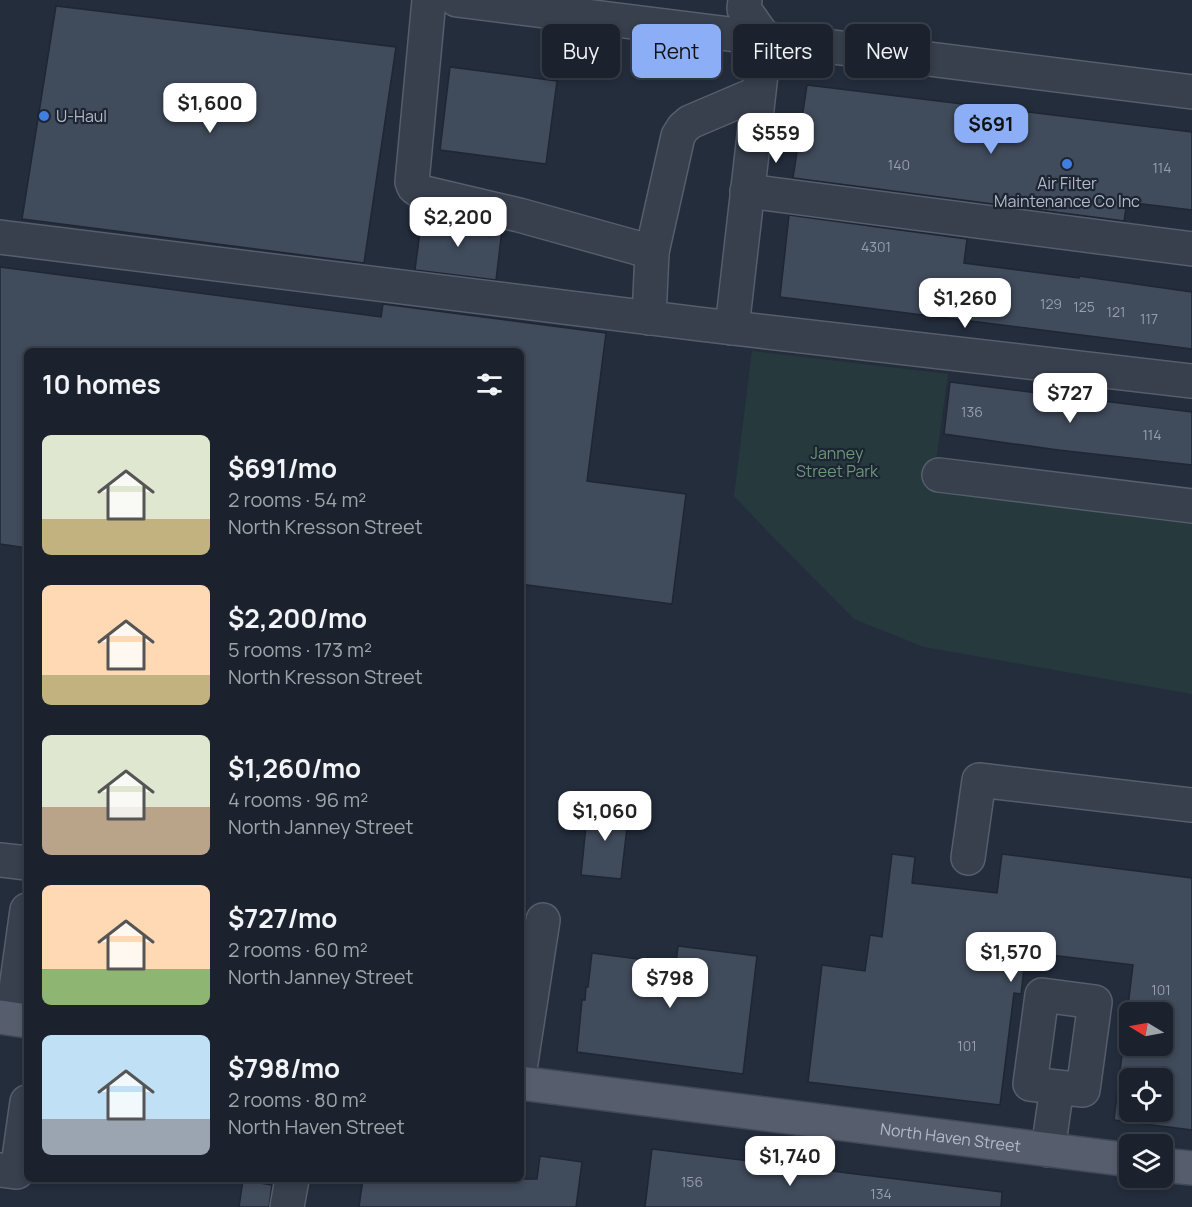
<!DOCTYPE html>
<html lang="en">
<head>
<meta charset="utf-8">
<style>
  body { margin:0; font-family:Manrope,sans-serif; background:#242a35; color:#f1f3f6; height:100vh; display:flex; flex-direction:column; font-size:22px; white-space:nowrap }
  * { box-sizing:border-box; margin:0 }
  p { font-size:20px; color:#a0a4aa }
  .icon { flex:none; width:33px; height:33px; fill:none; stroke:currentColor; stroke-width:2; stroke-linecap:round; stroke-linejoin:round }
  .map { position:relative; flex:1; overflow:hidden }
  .sheet { position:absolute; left:24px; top:348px; width:500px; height:834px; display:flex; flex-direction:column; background:#1b222d; border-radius:9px; box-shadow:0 3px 9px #0003,0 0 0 2px #393f49 }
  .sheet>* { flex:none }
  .guide { position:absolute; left:542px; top:24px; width:560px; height:54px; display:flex; gap:12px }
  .needle { width:39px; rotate:280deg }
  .buttons { position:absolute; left:1119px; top:1002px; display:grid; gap:12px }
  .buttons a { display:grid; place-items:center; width:54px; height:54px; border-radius:9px; background:#1b222d; box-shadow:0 3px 9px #0003,0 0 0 2px #393f49; font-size:30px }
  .price { position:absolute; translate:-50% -51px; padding:0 14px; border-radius:12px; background:#fff; color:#222; font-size:20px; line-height:39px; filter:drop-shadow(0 2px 3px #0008) }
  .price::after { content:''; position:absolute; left:50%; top:36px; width:18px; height:14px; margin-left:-9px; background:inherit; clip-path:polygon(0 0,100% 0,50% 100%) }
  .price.current { background:#8baef6; color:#111 }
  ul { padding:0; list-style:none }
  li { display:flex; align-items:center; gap:18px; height:150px; padding:0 18px }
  li span { display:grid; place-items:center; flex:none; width:168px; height:120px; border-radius:9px; color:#555 }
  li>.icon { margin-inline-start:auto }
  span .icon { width:72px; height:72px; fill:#fffc; stroke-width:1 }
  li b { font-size:26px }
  h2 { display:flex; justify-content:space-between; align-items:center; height:72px; padding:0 18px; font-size:26px }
  .pill { padding:0 21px; border-radius:9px; background:#1b222d; box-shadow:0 3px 9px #0003,0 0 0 2px #393f49; font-size:21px; line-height:54px }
  .pill.current { background:#8baef6; color:#111 }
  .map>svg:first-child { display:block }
</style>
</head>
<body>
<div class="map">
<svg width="1192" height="1207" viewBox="0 0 1192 1207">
  <rect width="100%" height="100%" fill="#242d3c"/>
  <polygon fill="#263a3e" points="752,351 948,374 933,483 1192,516 1192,694 924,647 854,619 771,535 734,496"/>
  <g fill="#404b5b" stroke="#1f2634" stroke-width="1.5" fill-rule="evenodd">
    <polygon points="56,6 396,47 364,263 22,219"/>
    <polygon points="450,67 557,81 546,164 440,150"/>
    <polygon points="807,85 1192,132 1192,210 1127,202 1124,221 793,178"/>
    <polygon points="789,215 967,239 964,263 1079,278 1079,276 1192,292 1192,349 780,297"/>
    <polygon points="422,216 462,221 502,230 496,280 415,270"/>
    <polygon points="0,267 381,317 383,304 606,333 587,481 686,494 672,604 520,584 520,351 27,351 27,548 0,544"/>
    <polygon points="950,382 1192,412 1192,465 1058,450 944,434"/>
    <polygon points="588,806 629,810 621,879 581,875"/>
    <path d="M892 854 915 857 912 883 997 893 1002 854 1192 878V1130L1114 1120 1133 965 1026 952 1021 994 1014 993 1000 1105 808 1082 822 965 865 971 870 935 882 937ZM1130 1012H1162V1046H1130ZM1130 1078H1162V1112H1130Z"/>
    <polygon points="678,946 757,956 743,1074 577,1052 582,1000 585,1000 586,987 588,987 592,953 676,964"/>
    <polygon points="652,1149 1002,1192 1001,1207 645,1207"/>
    <polygon points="540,1156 582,1162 576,1207 359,1207 363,1179 537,1179"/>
    <polygon points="243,1180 272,1185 269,1207 239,1207"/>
  </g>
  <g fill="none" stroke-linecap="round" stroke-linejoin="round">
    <defs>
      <g id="minor">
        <polyline points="429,0 412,182 414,187 421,192 519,215 652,252 649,318"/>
        <polyline points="457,0 1192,92"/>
        <polyline points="747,191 1192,249"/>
        <polyline points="0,237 699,324 1192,381"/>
        <polyline points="652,252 678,136 683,128 690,122 758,93"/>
        <polyline points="732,328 765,39 744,9 745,0"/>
        <polyline points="939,475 1192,506"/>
        <polyline points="968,858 979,780 1192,805"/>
        <polyline points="0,860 27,863"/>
        <polyline points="12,1018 27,910"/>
        <polyline points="520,1069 543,920"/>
        <polyline points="1048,1150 1057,1087 1030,1084 1042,995 1095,1002 1083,1090 1057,1087"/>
        <polyline points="0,1170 17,1172 27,1102"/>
        <polyline points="287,1207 292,1179"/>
      </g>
      <g id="major">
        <polyline points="0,1017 27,1021"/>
        <path id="s1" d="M520 1083 1130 1160"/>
        <polyline points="1162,1165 1192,1168"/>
      </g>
    </defs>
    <use href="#minor" stroke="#565d6b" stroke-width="36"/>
    <use href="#major" stroke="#414856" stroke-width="36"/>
    <use href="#minor" stroke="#383f4d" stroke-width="33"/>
    <use href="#major" stroke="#565e6d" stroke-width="33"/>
  </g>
  <g fill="#3f7fe0" stroke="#1d2432" stroke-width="2">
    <circle cx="44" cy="116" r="6"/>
    <circle cx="1067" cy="164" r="6"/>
  </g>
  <g text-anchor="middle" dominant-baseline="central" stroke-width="4.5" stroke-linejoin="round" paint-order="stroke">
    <g font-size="14" fill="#979ead">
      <text x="899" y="164">140</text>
      <text x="1162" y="167">114</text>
      <text x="876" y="246">4301</text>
      <text x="1051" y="303">129</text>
      <text x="1084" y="306">125</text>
      <text x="1116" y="311">121</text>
      <text x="1149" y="318">117</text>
      <text x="972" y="411">136</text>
      <text x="1152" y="434">114</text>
      <text x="1161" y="989">101</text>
      <text x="967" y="1045">101</text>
      <text x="692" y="1181">156</text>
      <text x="881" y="1193">134</text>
    </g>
    <g font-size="16" fill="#b4bac8" stroke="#1d2432" text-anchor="start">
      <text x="56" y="116">U-Haul</text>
      <text x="1067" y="183" text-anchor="middle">Air Filter<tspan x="1067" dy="18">Maintenance Co Inc</tspan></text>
    </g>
    <g font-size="16" fill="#6b9878" stroke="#1d2432">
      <text x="837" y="453">Janney<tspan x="837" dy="18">Street Park</tspan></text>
    </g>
    <g font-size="16" fill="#b4bac8" stroke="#1d2432">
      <text stroke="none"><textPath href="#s1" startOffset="434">North Haven Street</textPath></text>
    </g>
  </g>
</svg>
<div class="buttons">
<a><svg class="needle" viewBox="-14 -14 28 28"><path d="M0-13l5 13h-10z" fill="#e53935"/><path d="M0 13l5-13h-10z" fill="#a0a4aa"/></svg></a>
<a><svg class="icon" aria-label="locate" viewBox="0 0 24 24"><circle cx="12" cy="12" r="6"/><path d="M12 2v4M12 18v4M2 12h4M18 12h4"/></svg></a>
<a><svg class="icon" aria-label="layers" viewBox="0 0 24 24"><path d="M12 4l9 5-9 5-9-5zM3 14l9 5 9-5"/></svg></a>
</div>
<b class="price" style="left:210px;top:134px">$1,600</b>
<b class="price current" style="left:991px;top:155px">$691</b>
<b class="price" style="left:776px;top:164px">$559</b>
<b class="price" style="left:458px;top:248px">$2,200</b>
<b class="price" style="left:965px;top:329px">$1,260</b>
<b class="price" style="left:1070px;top:424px">$727</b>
<b class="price" style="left:605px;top:842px">$1,060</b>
<b class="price" style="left:1011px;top:983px">$1,570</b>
<b class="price" style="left:670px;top:1009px">$798</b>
<b class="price" style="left:790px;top:1187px">$1,740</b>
<div class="guide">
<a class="pill">Buy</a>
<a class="pill current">Rent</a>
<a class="pill">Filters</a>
<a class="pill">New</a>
</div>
<section class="sheet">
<h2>10 homes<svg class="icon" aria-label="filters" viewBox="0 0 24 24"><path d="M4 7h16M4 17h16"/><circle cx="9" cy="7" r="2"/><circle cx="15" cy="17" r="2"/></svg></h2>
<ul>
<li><span style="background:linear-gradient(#dfe7d0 70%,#c2b280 0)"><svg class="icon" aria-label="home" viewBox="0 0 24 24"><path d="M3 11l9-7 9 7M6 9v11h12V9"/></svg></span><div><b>$691/mo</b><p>2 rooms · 54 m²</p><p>North Kresson Street</p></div></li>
<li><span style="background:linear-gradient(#ffd9b3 75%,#c2b280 0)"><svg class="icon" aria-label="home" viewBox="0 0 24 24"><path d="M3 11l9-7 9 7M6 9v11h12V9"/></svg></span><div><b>$2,200/mo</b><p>5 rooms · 173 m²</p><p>North Kresson Street</p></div></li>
<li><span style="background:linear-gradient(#dfe7d0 60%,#b9a48a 0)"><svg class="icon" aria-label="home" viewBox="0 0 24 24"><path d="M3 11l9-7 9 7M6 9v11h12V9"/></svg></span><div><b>$1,260/mo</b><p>4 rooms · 96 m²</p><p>North Janney Street</p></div></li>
<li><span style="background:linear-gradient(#ffd9b3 70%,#8fb573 0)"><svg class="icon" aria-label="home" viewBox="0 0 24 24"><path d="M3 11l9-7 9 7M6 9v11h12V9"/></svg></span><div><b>$727/mo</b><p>2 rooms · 60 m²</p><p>North Janney Street</p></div></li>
<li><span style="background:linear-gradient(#bfe0f5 70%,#9aa5b1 0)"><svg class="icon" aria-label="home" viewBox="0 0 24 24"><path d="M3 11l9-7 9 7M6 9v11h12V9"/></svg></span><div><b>$798/mo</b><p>2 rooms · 80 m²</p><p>North Haven Street</p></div></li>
</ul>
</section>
</div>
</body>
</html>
